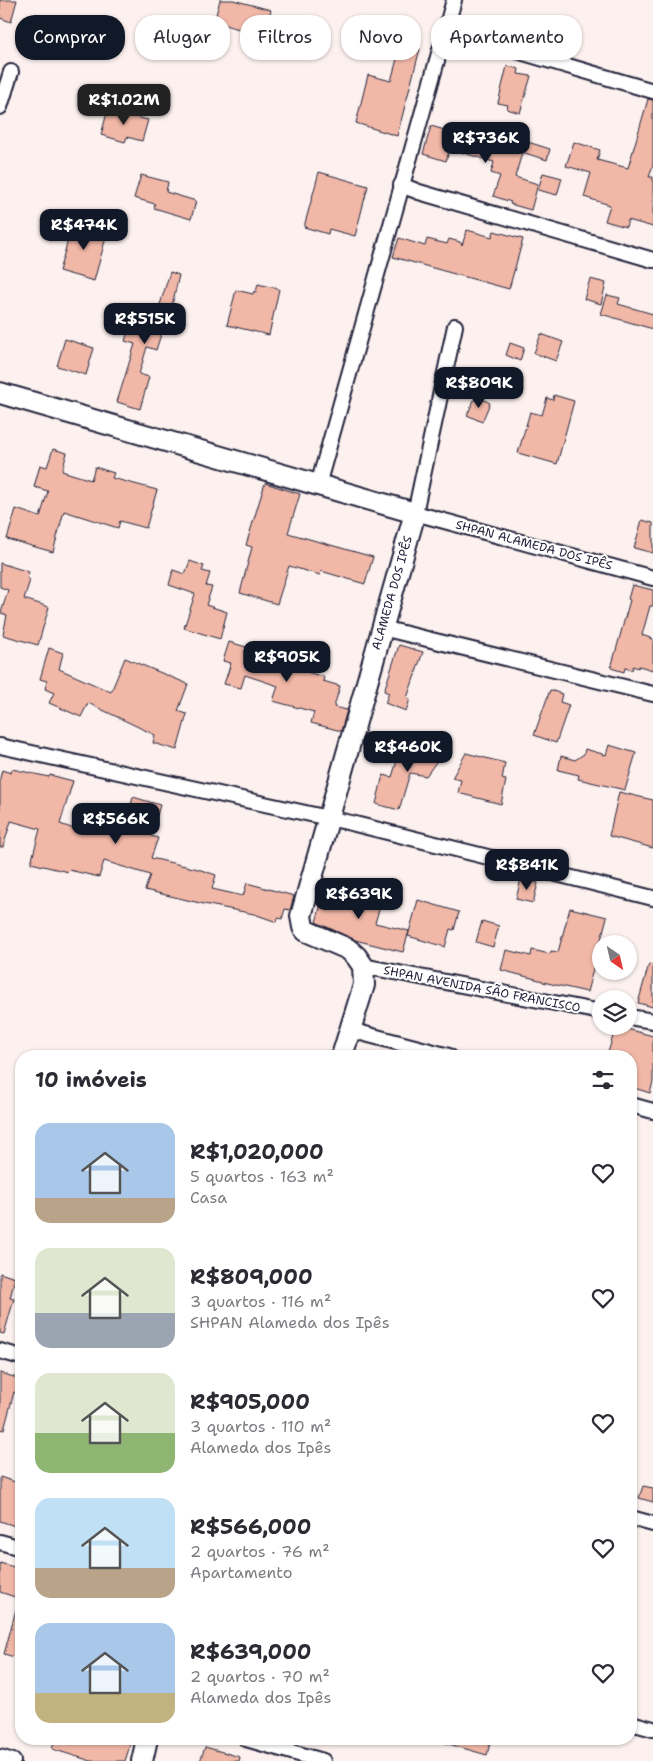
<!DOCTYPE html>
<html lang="pt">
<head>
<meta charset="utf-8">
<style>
  body { margin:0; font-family:"Shantell Sans",sans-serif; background:#f7f7f7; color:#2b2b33; height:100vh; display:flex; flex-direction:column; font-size:19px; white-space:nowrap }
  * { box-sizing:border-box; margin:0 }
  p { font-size:16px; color:#7c7c81 }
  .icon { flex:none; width:28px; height:28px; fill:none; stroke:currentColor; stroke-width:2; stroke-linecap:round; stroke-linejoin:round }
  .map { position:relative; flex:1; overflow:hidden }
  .sheet { position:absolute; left:15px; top:1050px; width:622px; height:695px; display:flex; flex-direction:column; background:#fff; border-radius:20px; box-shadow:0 1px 4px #0004 }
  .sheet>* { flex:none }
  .top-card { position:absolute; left:15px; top:15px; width:624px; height:45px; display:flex; gap:10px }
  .needle { width:32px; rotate:146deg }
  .buttons { position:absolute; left:592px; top:935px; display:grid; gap:10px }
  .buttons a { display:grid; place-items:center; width:45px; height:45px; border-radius:50%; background:#fff; box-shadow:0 1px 4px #0004; font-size:25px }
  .price { position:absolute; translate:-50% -42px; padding:0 11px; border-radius:10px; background:#111827; color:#fff; font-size:16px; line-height:32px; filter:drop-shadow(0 1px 2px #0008) }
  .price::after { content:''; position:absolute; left:50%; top:30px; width:15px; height:11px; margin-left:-8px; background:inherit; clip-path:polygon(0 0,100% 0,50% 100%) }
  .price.active { background:#222; color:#fff }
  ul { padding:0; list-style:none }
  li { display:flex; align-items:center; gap:15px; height:125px; padding:0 20px }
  li span { display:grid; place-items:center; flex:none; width:140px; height:100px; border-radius:15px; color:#555 }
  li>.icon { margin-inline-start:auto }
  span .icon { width:60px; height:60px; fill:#fffc; stroke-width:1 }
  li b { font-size:21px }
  h2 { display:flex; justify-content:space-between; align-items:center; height:60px; padding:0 20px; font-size:21px }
  .chip { padding:0 18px; border-radius:20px; background:#fff; box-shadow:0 1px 4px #0004; font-size:18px; line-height:45px }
  .chip.active { background:#111827; color:#fff }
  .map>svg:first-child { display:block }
</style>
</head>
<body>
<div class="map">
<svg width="653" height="1761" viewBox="0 0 653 1761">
  <rect width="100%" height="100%" fill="#fcf1ee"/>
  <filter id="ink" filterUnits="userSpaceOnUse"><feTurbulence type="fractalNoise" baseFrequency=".02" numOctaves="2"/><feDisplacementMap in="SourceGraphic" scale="10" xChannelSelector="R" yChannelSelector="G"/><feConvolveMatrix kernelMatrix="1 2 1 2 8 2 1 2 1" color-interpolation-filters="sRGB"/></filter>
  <g filter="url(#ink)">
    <g fill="#f1b8a8" stroke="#22223b">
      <polygon points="0,0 17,0 11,22 0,18"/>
      <polygon points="220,0 233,0 271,10 264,36 214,22"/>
      <polygon points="401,44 420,49 397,136 356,123 368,75 391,81"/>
      <polygon points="507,66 519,69 518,74 531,76 520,113 507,109 508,105 498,103"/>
      <polygon points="648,99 653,100 653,165 649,177 653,177 653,227 628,220 626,227 605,221 610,205 584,197 591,173 566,166 574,142 600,150 597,160 628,168"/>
      <polygon points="116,108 137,114 136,117 148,120 142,141 127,137 125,142 101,135 108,109 115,111"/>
      <polygon points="431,126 522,153 515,177 538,184 531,210 510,204 511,202 493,196 500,176 491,173 494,162 450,149 446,161 423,154"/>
      <polygon points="515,138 550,149 547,160 512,149"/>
      <polygon points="319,172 368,186 355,236 329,229 328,234 304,227"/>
      <polygon points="543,173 562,178 557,195 538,190"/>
      <polygon points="141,175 168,182 166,192 196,201 191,219 154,208 155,204 134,198"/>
      <polygon points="74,220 108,230 94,281 59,271"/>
      <polygon points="467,230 492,237 494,231 523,239 509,289 393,257 399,238 425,246 427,239 447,244 449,239 460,242 462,245"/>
      <polygon points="170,272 179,275 168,323 165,322 156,350 147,347 139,374 149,377 140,409 117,402 135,344 125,341 134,312 156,318"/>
      <polygon points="590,279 606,283 601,304 584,299"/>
      <polygon points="258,284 279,289 269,335 227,325 236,290 253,294 254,291 256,292"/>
      <polygon points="607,295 620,298 618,304 653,314 653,329 601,314"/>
      <polygon points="541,334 563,342 556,361 534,353"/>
      <polygon points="65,339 94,348 86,375 57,366"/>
      <polygon points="510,343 524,348 520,361 506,355"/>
      <polygon points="554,395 574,401 557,464 518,453 530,412 542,415 547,398 553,400"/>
      <polygon points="476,396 490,403 482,422 467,415"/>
      <polygon points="53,449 67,453 62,471 91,480 95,467 114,473 112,478 157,490 146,528 120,521 118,528 64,511 53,552 7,539 16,509 40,517 48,491 34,487 40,465 47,467"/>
      <polygon points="265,483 300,494 288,533 373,557 365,584 321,571 320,575 289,566 277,604 240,593 252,547 246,545"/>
      <polygon points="642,520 653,523 653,553 634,548"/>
      <polygon points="190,561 204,566 202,571 210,573 206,586 212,587 206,605 227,612 220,639 184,628 195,594 169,585 173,570 185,574"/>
      <polygon points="0,563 29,572 27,578 30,580 24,599 49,607 38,645 3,635 7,615 1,613 8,590 0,587"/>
      <polygon points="632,585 653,590 653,606 650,606 642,635 653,639 653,670 639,666 638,668 633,666 632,670 625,668 624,672 611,668 630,600 628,599"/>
      <polygon points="229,642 308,665 307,672 324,677 323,681 340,686 334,707 347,710 341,731 311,723 314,712 273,701 278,686 245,675 241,688 224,684 231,663 223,661"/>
      <polygon points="399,645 423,652 407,698 410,699 406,711 385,703 389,693 384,691"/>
      <polygon points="49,648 63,653 59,669 111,692 125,658 188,684 178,711 187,714 177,750 153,743 155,735 88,703 81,717 49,703 54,693 45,689 47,681 40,679"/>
      <polygon points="550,690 562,694 560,702 569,705 556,743 534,735"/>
      <polygon points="418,740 447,747 426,776 410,773 399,810 376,804 383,775 392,777 399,754 405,756 406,751 415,754"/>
      <polygon points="609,745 636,753 625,790 578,779 579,775 558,770 561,756 575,760 584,754 585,749 606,755"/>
      <polygon points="466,753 505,763 502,779 506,780 501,804 458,793 461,780 452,778"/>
      <polygon points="12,769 49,777 50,775 73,781 60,824 83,832 91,808 128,817 133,797 160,805 151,836 158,838 151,858 198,869 216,875 212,889 243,896 247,883 294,896 290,910 285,909 282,919 278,918 277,922 254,914 204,904 145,890 150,875 104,861 99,877 69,870 68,872 31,863 40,829 11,821 3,847 0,847 0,778 2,770 11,773"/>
      <polygon points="619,792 653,800 653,848 609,836"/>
      <polygon points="521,879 538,883 533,903 516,899"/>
      <polygon points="326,887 381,903 375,923 409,931 403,952 355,940 316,922"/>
      <polygon points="418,900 459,912 454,930 450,929 445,947 408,936"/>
      <polygon points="570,908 607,917 587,992 543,982 543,981 501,970 506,950 531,956 532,950 550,954 551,951 558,952"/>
      <polygon points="482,921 499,926 493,947 476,942"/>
      <polygon points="649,964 653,965 653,1007 638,1003"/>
      <polygon points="616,1026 653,1036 653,1082 650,1093 631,1087 631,1056 607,1056"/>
      <polygon points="0,1273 15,1278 10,1298 14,1299 4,1334 0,1333"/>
      <polygon points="0,1373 21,1379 17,1393 14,1392 4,1430 0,1429"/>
      <polygon points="0,1477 21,1484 21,1528 0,1521"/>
      <polygon points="643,1486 653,1488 653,1502 639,1498"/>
      <polygon points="0,1563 21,1569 21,1599 0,1592"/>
      <polygon points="17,1606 21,1606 21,1659 4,1654"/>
      <polygon points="55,1739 132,1739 125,1761 91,1761 52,1749"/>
      <polygon points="445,1739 491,1739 487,1755 445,1743"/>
      <polygon points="205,1747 240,1757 239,1761 200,1761"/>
    </g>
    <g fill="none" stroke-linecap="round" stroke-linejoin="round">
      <defs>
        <g id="street">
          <polyline points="445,30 653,91"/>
          <polyline points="0,107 11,72"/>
          <polyline points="401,185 419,192 653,260"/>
          <polyline points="455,326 415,513 653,578"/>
          <polyline points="318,485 454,0"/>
          <polyline points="382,628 653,694"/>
          <polyline points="0,746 351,823 653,898"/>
          <polyline points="363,966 601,1012"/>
          <polyline points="629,1017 653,1021"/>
          <polyline points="350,1030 449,1056"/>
          <polyline points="631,1105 653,1111"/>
          <polyline points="0,1351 21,1357"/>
          <polyline points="631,1518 653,1524"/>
          <polyline points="0,1542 21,1548"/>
          <polyline points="631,1723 653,1729"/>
          <polyline points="246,1739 323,1761"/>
          <polyline points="0,1757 13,1761"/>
        </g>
        <g id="secondary">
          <polyline points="0,393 415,513 301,916 303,927 306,931 348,949 356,956 363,966 364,985 342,1056"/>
          <polyline points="142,1761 147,1739"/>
        </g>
      </defs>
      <use href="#street" stroke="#22223b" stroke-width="18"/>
      <use href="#secondary" stroke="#22223b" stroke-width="24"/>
      <use href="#street" stroke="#fff" stroke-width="14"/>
      <use href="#secondary" stroke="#fff" stroke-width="20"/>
    </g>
  </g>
  <g text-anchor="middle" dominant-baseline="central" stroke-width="4" stroke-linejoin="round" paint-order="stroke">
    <g font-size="12" fill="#22223b" stroke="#fff">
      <text transform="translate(534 545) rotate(15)">SHPAN ALAMEDA DOS IPÊS</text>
      <text transform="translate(392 593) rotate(-74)">ALAMEDA DOS IPÊS</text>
      <text transform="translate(482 989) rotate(11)">SHPAN AVENIDA SÃO FRANCISCO</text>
    </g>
  </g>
</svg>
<div class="buttons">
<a><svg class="needle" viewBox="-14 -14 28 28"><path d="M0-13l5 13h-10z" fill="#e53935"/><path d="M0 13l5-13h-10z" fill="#7c7c81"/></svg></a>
<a><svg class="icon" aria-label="layers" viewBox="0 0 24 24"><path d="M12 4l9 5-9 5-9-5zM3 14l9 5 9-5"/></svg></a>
</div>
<b class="price active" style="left:124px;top:126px">R$1.02M</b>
<b class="price" style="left:486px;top:164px">R$736K</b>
<b class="price" style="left:84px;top:251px">R$474K</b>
<b class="price" style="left:145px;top:345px">R$515K</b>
<b class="price" style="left:479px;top:409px">R$809K</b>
<b class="price" style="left:287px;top:683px">R$905K</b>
<b class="price" style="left:408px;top:773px">R$460K</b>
<b class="price" style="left:116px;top:845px">R$566K</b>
<b class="price" style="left:527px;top:891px">R$841K</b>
<b class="price" style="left:359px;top:920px">R$639K</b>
<div class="top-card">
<a class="chip active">Comprar</a>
<a class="chip">Alugar</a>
<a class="chip">Filtros</a>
<a class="chip">Novo</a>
<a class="chip">Apartamento</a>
</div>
<section class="sheet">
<h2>10 imóveis<svg class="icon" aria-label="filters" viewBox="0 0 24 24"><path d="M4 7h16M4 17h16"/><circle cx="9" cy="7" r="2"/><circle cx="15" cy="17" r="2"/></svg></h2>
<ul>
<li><span style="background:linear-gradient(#a9c7e8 75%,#b9a48a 0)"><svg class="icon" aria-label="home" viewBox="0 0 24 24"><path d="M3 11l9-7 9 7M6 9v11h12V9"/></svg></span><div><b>R$1,020,000</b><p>5 quartos · 163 m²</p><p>Casa</p></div><svg class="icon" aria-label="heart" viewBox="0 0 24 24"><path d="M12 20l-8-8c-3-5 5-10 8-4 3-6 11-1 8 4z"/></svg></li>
<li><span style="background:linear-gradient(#dfe7d0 65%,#9aa5b1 0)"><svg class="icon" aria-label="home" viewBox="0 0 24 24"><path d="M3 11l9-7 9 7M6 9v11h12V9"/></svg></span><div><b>R$809,000</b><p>3 quartos · 116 m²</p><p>SHPAN Alameda dos Ipês</p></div><svg class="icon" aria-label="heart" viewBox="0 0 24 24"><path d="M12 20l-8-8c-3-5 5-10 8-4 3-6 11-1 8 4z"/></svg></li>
<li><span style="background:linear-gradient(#dfe7d0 60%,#8fb573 0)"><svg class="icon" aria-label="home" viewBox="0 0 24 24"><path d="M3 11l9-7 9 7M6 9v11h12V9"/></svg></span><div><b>R$905,000</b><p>3 quartos · 110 m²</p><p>Alameda dos Ipês</p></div><svg class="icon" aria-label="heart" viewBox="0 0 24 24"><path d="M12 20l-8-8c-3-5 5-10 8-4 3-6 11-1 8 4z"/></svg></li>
<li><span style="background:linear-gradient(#bfe0f5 70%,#b9a48a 0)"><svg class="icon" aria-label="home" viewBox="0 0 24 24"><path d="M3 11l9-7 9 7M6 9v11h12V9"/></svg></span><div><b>R$566,000</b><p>2 quartos · 76 m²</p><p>Apartamento</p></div><svg class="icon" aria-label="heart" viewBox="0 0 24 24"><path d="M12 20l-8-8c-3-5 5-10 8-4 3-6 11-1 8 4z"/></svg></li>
<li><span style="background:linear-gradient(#a9c7e8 70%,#c2b280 0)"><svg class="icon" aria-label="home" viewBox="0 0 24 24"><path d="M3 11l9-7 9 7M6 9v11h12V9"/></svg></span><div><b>R$639,000</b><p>2 quartos · 70 m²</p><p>Alameda dos Ipês</p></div><svg class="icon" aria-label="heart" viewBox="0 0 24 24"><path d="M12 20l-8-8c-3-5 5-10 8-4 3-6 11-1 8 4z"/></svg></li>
</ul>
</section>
</div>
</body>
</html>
